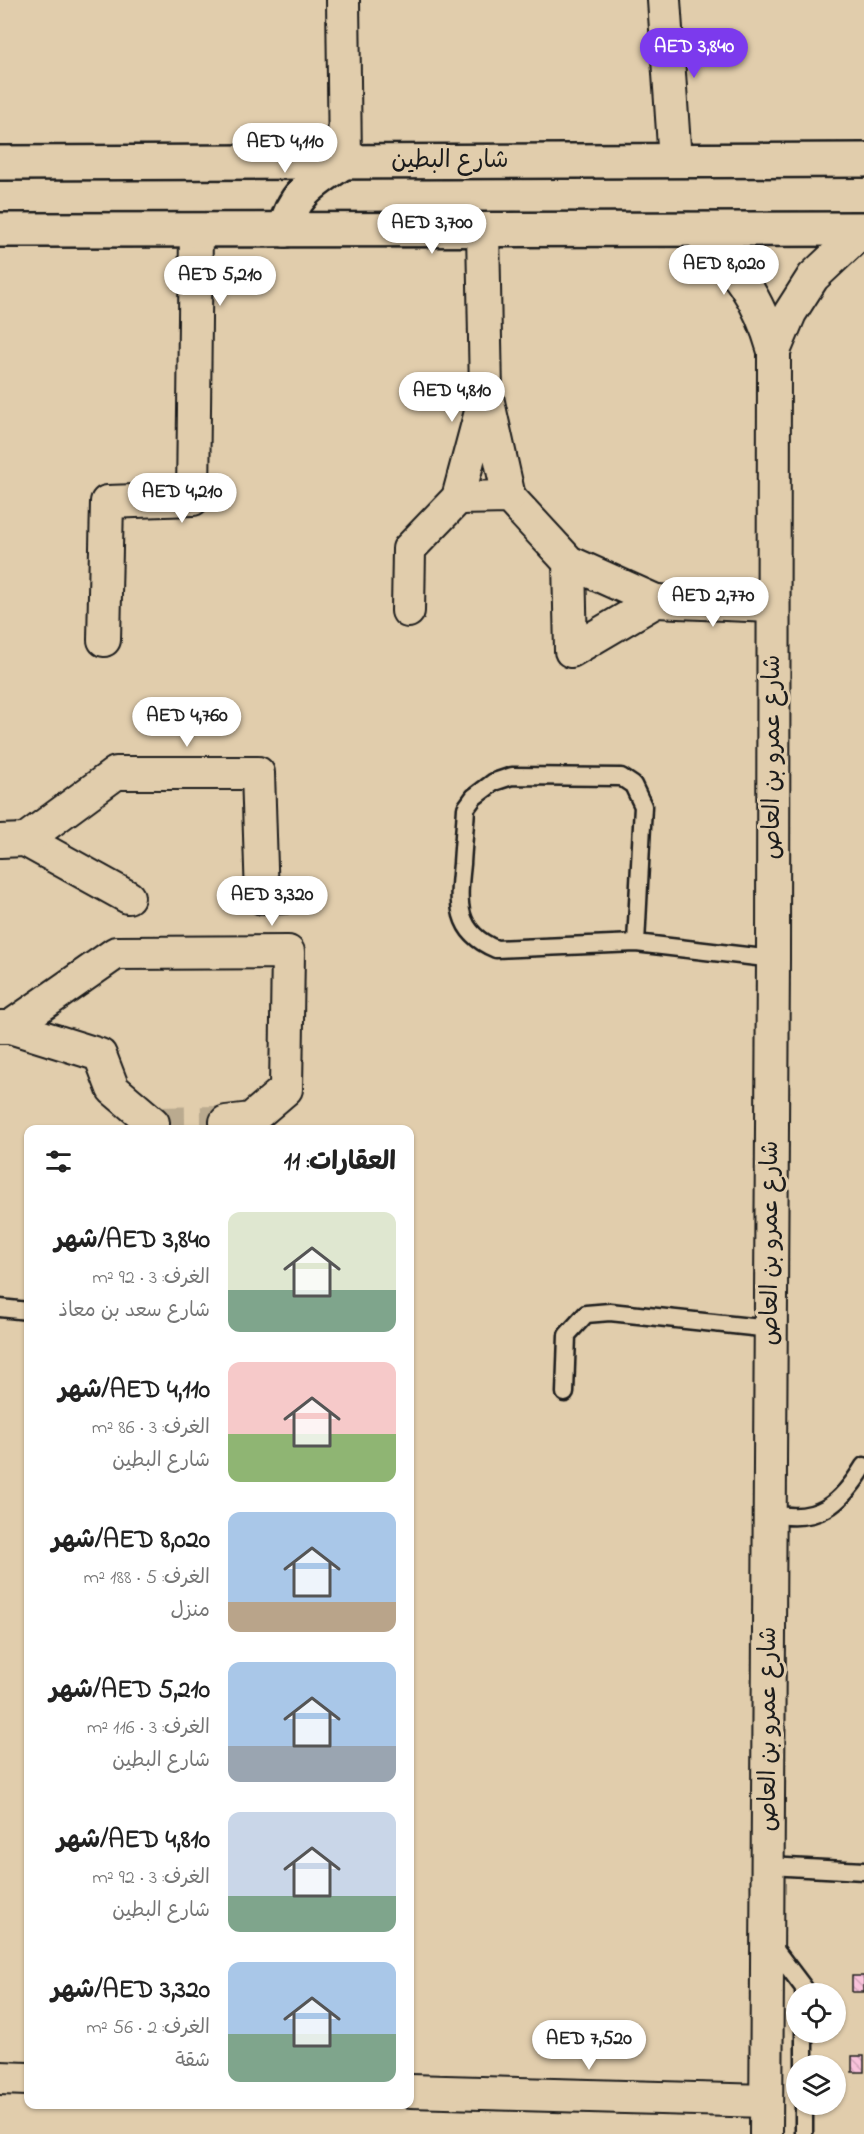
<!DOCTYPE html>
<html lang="ar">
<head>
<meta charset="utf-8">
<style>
  body { margin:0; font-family:"Indie Flower","Playpen Sans Arabic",sans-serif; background:#f6f6f6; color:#222; direction:rtl; height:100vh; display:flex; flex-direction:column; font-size:22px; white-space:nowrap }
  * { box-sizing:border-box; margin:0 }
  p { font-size:20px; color:#767676 }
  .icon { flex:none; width:33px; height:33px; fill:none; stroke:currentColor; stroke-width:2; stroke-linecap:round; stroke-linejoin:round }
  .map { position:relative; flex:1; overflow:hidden; direction:ltr }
  .drawer { position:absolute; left:24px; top:1125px; width:390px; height:984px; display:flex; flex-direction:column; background:#fff; border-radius:12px; box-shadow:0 2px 4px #0004; direction:rtl }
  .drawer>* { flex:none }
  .buttons { position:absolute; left:786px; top:1983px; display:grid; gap:12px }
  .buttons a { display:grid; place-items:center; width:60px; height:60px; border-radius:50%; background:#fff; box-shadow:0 2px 4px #0004; font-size:30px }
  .price { position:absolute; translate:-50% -51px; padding:0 14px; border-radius:21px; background:#fff; color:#222; font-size:20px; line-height:39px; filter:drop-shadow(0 2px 3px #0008) }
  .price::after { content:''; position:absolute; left:50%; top:36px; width:18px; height:14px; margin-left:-9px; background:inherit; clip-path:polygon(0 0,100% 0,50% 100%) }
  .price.active { background:#7c3aed; color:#fff }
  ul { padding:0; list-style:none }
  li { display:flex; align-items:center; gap:18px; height:150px; padding:0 18px }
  li span { display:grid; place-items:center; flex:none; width:168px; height:120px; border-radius:12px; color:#555 }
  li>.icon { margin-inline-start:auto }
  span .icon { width:72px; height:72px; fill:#fffc; stroke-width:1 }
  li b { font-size:26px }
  h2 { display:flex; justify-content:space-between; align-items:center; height:72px; padding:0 18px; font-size:26px }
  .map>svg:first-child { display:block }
</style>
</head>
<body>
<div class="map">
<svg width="864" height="2134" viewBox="0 0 864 2134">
  <defs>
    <pattern id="building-back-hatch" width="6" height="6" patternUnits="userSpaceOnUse" patternTransform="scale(1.5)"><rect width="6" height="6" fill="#f9c2db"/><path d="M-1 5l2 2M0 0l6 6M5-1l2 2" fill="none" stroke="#d5a6bb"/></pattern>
  </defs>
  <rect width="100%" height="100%" fill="#e1cdac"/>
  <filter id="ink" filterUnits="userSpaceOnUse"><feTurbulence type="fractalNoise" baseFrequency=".0167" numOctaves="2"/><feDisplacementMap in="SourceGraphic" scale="12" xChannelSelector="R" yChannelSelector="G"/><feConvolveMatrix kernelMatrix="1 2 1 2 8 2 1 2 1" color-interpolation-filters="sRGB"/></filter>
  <g filter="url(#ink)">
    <g fill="url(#building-back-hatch)" stroke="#1c1c1c" stroke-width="1.5">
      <rect x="852" y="1976" width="12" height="16"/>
      <rect x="852" y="2056" width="12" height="16"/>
    </g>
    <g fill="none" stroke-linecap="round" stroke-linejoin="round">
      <polyline stroke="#baaa8f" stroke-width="32" stroke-dasharray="32 16" stroke-linecap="butt" points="153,1123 226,1122"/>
      <defs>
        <g id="service">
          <path d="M636 943 643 806 633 785 621 777 512 776 494 782 474 797 466 808C465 827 463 845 462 864 458 901 454 932 496 949L636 943 773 959"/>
          <polyline points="0,1308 28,1311"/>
          <polyline points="565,1393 567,1335 586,1314 610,1312 771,1329"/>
          <path d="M770 1513C817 1525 841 1504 864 1466"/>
          <polyline points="768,1866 864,1871"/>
          <polyline points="770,1943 804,1988 804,1994"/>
          <polyline points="804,2032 804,2066"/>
          <polyline points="804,2104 804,2134"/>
        </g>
        <g id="minor">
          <polyline points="343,0 345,161"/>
          <polyline points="664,0 675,161"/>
          <path d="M696 229C737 270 758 295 774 351L773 959 766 2134"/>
          <polyline points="483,230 486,393"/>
          <polyline points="774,351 790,313 813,277 864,229"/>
          <polyline points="458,498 509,497 569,562 656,601 571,651 569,562"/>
          <polyline points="656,601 773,606"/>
          <polyline points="408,611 409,549 458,498 486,393 509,497"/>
          <polyline points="104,640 107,502 193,499 196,230"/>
          <polyline points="25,840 128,897"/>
          <polyline points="0,841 25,840 116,773 258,773 262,898 285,897"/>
          <polyline points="0,1027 10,1027 100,1055 113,1089 153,1123"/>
          <polyline points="10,1027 116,953 288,952 286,1089 251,1119 226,1122"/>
          <polyline points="0,2078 28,2079"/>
          <polyline points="410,2091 766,2101"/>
        </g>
        <g id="tertiary">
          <polyline points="0,163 864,160"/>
          <polyline points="0,230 864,229"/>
          <path d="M285 230C293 192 316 181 345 161"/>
        </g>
      </defs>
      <use href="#service" stroke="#1c1c1c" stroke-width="21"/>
      <use href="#minor" stroke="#1c1c1c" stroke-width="36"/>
      <use href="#tertiary" stroke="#1c1c1c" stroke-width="38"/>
      <use href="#service" stroke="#e1cdac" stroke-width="16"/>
      <use href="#minor" stroke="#e1cdac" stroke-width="32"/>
      <use href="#tertiary" stroke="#e1cdac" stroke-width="33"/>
    </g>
  </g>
  <g text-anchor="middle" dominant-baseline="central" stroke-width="6" stroke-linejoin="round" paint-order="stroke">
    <g font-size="24" fill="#1c1c1c" stroke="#e1cdac">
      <text x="450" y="161">شارع البطين</text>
      <text transform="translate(773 757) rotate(-90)">شارع عمرو بن العاص</text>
      <text transform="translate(771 1243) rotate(-90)">شارع عمرو بن العاص</text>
      <text transform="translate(769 1729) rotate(-90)">شارع عمرو بن العاص</text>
    </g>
  </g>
</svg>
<div class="buttons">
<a><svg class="icon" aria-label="locate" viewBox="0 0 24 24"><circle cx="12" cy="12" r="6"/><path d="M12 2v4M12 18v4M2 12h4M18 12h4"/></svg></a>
<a><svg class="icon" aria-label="layers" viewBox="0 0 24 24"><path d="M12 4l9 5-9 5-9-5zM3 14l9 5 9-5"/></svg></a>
</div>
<b class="price active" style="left:694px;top:79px">AED 3,840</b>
<b class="price" style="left:285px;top:174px">AED 4,110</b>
<b class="price" style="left:432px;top:255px">AED 3,700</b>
<b class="price" style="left:724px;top:296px">AED 8,020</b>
<b class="price" style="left:220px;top:307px">AED 5,210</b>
<b class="price" style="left:452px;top:423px">AED 4,810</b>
<b class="price" style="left:182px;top:524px">AED 4,210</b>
<b class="price" style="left:713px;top:628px">AED 2,770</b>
<b class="price" style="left:187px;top:748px">AED 4,760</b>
<b class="price" style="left:272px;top:927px">AED 3,320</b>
<b class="price" style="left:589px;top:2071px">AED 7,520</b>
<section class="drawer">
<h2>العقارات: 11<svg class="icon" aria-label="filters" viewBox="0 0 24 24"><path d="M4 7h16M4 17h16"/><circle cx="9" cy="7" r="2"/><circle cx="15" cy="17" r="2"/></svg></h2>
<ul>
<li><span style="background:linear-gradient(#dfe7d0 65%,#7fa58c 0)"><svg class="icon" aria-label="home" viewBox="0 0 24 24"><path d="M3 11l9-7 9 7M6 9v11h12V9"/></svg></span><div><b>AED 3,840/شهر</b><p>الغرف: 3 · 92 m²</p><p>شارع سعد بن معاذ</p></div></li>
<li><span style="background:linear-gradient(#f6c9c9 60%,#8fb573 0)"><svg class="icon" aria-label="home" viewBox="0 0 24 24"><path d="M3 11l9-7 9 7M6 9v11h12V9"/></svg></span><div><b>AED 4,110/شهر</b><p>الغرف: 3 · 86 m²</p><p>شارع البطين</p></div></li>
<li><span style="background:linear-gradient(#a9c7e8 75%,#b9a48a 0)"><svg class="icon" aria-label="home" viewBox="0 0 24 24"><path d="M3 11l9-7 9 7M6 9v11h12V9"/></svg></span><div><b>AED 8,020/شهر</b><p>الغرف: 5 · 188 m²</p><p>منزل</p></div></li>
<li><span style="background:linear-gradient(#a9c7e8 70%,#9aa5b1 0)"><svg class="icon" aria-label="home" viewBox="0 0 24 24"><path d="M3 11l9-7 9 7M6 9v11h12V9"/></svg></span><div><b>AED 5,210/شهر</b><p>الغرف: 3 · 116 m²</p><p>شارع البطين</p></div></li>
<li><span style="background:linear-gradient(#c9d6e8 70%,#7fa58c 0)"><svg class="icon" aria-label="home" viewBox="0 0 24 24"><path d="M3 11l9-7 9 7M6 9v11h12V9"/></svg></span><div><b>AED 4,810/شهر</b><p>الغرف: 3 · 92 m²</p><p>شارع البطين</p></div></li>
<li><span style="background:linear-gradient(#a9c7e8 60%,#7fa58c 0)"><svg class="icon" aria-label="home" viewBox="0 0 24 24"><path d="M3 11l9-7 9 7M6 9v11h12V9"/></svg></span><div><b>AED 3,320/شهر</b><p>الغرف: 2 · 56 m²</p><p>شقة</p></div></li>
</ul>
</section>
</div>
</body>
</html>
